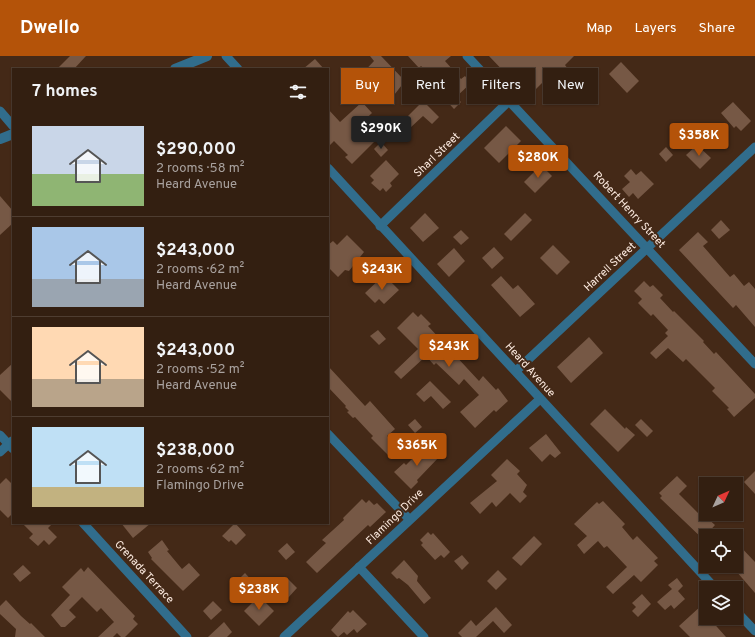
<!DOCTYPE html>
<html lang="en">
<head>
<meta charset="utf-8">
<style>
  body { margin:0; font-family:Overpass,sans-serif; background:#3b271a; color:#f1f3f6; height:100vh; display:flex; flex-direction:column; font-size:15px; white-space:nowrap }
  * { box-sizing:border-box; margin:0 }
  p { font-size:13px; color:#a9a29f }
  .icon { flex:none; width:22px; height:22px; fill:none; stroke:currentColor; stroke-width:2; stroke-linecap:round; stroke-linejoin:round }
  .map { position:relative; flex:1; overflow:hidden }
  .details { position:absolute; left:12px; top:12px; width:317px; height:456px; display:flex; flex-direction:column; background:#331f11; border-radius:0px; box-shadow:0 1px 3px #0004,0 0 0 1px #4e3d31 }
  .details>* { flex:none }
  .top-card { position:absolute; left:341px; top:12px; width:354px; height:36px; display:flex; gap:8px }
  .needle { width:26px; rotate:46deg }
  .fabs { position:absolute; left:699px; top:421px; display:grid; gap:8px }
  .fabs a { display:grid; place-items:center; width:44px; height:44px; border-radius:0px; background:#331f11; box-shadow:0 1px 3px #0004,0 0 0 1px #4e3d31; font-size:20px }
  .price { position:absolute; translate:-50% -34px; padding:0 9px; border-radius:4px; background:#b45309; color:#fff; font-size:13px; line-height:26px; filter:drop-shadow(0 1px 2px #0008) }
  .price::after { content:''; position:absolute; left:50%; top:24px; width:12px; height:9px; margin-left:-6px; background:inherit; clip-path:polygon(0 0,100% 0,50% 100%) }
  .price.selected { background:#222; color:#fff }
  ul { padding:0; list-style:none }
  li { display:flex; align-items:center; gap:12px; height:100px; padding:0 20px }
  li+li { border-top:1px solid #4e3d31 }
  li span { display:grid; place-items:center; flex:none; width:112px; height:80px; border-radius:0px; color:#555 }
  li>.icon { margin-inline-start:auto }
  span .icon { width:48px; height:48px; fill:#fffc; stroke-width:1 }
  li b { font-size:17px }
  h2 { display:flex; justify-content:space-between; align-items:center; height:48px; padding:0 20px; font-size:17px }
  .pill { padding:0 14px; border-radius:0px; background:#331f11; box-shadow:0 1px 3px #0004,0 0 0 1px #4e3d31; font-size:14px; line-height:36px }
  .pill.selected { background:#b45309; color:#fff }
  header { display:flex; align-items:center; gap:24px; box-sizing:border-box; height:56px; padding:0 20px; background:#b45309; color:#fff }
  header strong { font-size:19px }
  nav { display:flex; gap:22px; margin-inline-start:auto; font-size:14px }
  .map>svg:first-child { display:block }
</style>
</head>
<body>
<header>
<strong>Dwello</strong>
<nav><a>Map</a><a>Layers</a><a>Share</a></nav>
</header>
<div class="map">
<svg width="755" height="581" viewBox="0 0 755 581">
  <rect width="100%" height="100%" fill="#442917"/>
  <g fill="#765845">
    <polygon points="70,0 86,0 74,13 57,13"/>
    <polygon points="370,0 381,0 405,25 391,43 371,23 364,30 357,23 374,5"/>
    <polygon points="408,0 451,0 445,5 461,23 465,20 471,27 456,41 461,46 454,53 440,38 445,33 421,10 419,12"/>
    <polygon points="489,0 574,0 565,9 568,13 554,27 548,21 532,37 513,18 509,21"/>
    <polygon points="315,3 324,13 303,13"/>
    <polygon points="621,6 639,25 627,37 609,18"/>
    <polygon points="423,45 439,61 432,68 423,60 410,72 403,65"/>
    <polygon points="362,46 372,57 358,70 374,86 352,108 345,101 348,99 334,85 328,91 328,53 340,66"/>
    <polygon points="733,46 751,65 741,75 736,70 734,72 721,57"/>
    <polygon points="506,70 521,85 499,107 484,92"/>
    <polygon points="381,86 388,94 381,101 374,93"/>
    <polygon points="697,89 711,102 700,113 686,99"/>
    <polygon points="666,91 673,99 666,106 659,98"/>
    <polygon points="386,104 399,118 390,127 392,130 386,136 383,132 380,135 371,127 374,124 370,120"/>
    <polygon points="541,109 552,120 535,137 524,126"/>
    <polygon points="631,113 636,119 641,115 654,128 638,143 633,137 629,141 622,133 630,126 624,120"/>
    <polygon points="0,140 13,155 13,167 0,179"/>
    <polygon points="425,157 439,172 423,186 410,172"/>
    <polygon points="525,157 532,164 511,185 504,178"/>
    <polygon points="721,164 730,174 719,183 711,174"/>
    <polygon points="461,174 469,182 461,189 453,181"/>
    <polygon points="698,176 708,186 703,190 730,221 734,218 744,230 749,226 755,233 755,271 736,249 733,252 679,194"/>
    <polygon points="347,179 364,196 349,215 345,214 338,221 328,211 328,189 333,185 337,189"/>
    <polygon points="553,189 570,206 557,219 540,202"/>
    <polygon points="494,191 504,202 492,213 482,202"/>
    <polygon points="454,192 465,205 449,221 437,208"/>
    <polygon points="384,219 399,234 384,248 379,243 375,247 365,237"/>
    <polygon points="501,220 513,233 518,229 535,248 520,261 491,229"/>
    <polygon points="644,225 650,231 653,229 663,239 660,242 673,256 674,255 704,285 703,286 714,298 716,296 755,338 755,342 734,361 727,353 729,352 712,335 715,332 686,303 683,306 668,292 656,303 650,297 668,280 665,277 668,274 653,258 651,260 638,247 642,243 634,235"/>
    <polygon points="413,256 418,261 421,258 431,268 428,270 479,325 483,320 496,334 498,332 508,345 496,356 494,354 475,372 460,356 479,339 464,323 459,329 436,307 434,309 426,300 401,323 394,316 418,293 397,272"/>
    <polygon points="378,274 386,283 379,289 370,280"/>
    <polygon points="589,281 603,297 571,327 557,311"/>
    <polygon points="13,307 13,347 0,334 0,319"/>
    <polygon points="328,310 365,350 370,345 395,373 387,380 390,382 388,384 398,394 390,401 371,382 373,380 369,376 355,361 353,362 347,356 349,355 345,351 346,350 328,331"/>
    <polygon points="430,325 451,346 443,353 431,340 424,346 416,338"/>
    <polygon points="605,353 625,373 626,371 635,379 618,396 590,368"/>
    <polygon points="415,363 422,371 415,377 408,369"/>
    <polygon points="641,363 653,375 647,381 635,369"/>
    <polygon points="546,378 561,397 555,402 550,398 542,406 529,392"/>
    <polygon points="425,390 432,397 435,395 440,400 419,422 417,424 418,426 411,433 394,416 404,407 406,409"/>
    <polygon points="507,403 520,415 517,418 527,429 523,436 527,440 520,447 510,437 496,451 492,446 480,458 470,447 497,425 491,419"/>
    <polygon points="755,415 755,438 744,426"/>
    <polygon points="677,420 687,430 679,438 703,462 705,460 715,469 706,479 706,486 660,442 662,440 659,437"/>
    <polygon points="6,422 13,429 13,457 8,462 0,454 0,428"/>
    <polygon points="362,443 366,447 369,444 374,449 377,447 386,456 370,471 368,469 317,517 306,506 326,487 322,484 344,464 343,462"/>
    <polygon points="603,445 625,468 622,471 633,484 637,480 658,502 654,505 658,509 641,526 634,519 613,538 606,531 627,511 607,490 604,492 598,485 584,498 577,489 587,480 574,468 597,446 599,448"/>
    <polygon points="22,467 53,467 48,472 57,481 49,489 44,484 38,490 29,482 33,478"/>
    <polygon points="121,467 151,467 133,482"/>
    <polygon points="235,467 246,479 236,489 231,484 229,486 222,480"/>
    <polygon points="428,476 431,479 433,477 450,496 444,502 441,499 435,504 421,489 423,487 420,484"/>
    <polygon points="534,480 542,488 521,510 512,502"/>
    <polygon points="162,484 169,494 167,495 182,513 189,507 200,519 183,535 151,503 152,502 148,496"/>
    <polygon points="736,486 755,506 755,537 736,515"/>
    <polygon points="287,487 295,496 286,504 278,495"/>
    <polygon points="462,499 469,507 462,514 454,505"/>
    <polygon points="404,504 418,520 417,525 431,542 424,548 408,529 399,522 397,523 391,517"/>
    <polygon points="23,509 31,517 20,526 13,518"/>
    <polygon points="88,511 135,560 133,563 138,568 125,581 121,581 117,577 113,581 98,581 114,566 101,552 97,556 82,541 69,554 76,561 65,571 61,571 51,559 70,539 62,531 81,512 84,516"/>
    <polygon points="498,514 507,523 496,534 487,525"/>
    <polygon points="245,517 253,526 245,533 237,525"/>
    <polygon points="677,522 683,530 678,535 685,543 674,553 671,549 665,554 657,546 672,533 668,529"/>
    <polygon points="288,523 297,532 287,543 278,534"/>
    <polygon points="642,538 651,548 638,561 632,555 636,551 632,547"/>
    <polygon points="259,540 274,555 259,570 244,555"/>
    <polygon points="6,544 21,560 30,568 31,567 45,581 15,581 16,573 0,558 0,550"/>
    <polygon points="213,545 222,554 211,564 203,555"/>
    <polygon points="702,549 706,554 706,562 709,562 726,581 690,581 679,570"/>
    <polygon points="496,551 512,569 504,577 493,565 476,581 462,581 458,577 471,564 476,570"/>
    <polygon points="353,554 367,568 357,577 354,573 347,579 344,576 338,581 331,574 348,555 350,557"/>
    <polygon points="224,566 232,576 227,581 208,581"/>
  </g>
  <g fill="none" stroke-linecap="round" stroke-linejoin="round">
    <g stroke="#316d8c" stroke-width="9">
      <polyline points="226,0 238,13"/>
      <polyline points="467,0 755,308"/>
      <polyline points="0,55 13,70"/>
      <polyline points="328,112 715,532"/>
      <polyline points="380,170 509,45"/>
      <polyline points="516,315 755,91"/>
      <polyline points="328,378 409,463"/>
      <polyline points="0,379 13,393"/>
      <polyline points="0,396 12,385"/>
      <polyline points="83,467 187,581"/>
      <polyline points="359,511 424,581"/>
      <polyline points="736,555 755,575"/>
      <polyline points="284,581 540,343"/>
    </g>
    <g stroke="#316d8c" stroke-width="10">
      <polyline points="175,13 207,0"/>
      <polyline points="0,83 13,78"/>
    </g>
  </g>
  <g text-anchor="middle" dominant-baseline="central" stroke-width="4" stroke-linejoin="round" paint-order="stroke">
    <g font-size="11" fill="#fdebe0" stroke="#442917">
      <text transform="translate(437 99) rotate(-44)">Sharl Street</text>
      <text transform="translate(629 154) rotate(47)">Robert Henry Street</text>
      <text transform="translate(610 211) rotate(-43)">Harrell Street</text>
      <text transform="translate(530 314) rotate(48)">Heard Avenue</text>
      <text transform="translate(395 461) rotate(-44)">Flamingo Drive</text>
      <text transform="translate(144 516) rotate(47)">Grenada Terrace</text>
    </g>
  </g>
</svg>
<div class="fabs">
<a><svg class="needle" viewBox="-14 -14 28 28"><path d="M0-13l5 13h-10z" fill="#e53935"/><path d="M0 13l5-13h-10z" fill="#a9a29f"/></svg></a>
<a><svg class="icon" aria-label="locate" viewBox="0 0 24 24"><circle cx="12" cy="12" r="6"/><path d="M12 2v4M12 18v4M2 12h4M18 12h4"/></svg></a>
<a><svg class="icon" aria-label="layers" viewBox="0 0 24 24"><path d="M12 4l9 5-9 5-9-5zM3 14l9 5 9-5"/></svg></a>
</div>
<b class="price selected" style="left:381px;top:94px">$290K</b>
<b class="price" style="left:699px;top:101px">$358K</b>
<b class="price" style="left:538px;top:123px">$280K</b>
<b class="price" style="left:382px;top:235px">$243K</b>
<b class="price" style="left:449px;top:312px">$243K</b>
<b class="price" style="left:417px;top:411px">$365K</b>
<b class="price" style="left:259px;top:555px">$238K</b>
<div class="top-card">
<a class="pill selected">Buy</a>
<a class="pill">Rent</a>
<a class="pill">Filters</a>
<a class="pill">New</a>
</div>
<section class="details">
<h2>7 homes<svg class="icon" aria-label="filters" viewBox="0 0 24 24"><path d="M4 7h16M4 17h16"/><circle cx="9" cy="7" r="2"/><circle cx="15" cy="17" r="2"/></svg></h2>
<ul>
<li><span style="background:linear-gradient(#c9d6e8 60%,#8fb573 0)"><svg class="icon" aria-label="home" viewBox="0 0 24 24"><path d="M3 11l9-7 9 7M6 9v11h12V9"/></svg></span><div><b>$290,000</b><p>2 rooms · 58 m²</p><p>Heard Avenue</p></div></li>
<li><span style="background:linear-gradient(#a9c7e8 65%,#9aa5b1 0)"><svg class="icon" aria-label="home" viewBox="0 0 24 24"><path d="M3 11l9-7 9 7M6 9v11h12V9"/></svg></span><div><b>$243,000</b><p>2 rooms · 62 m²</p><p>Heard Avenue</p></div></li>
<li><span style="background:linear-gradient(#ffd9b3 65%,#b9a48a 0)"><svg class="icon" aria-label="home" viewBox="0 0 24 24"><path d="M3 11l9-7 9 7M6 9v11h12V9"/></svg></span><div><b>$243,000</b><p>2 rooms · 52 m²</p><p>Heard Avenue</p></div></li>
<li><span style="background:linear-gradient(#bfe0f5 75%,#c2b280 0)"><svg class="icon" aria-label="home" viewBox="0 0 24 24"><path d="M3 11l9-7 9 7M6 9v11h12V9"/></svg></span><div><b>$238,000</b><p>2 rooms · 62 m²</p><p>Flamingo Drive</p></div></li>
</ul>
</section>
</div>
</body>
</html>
